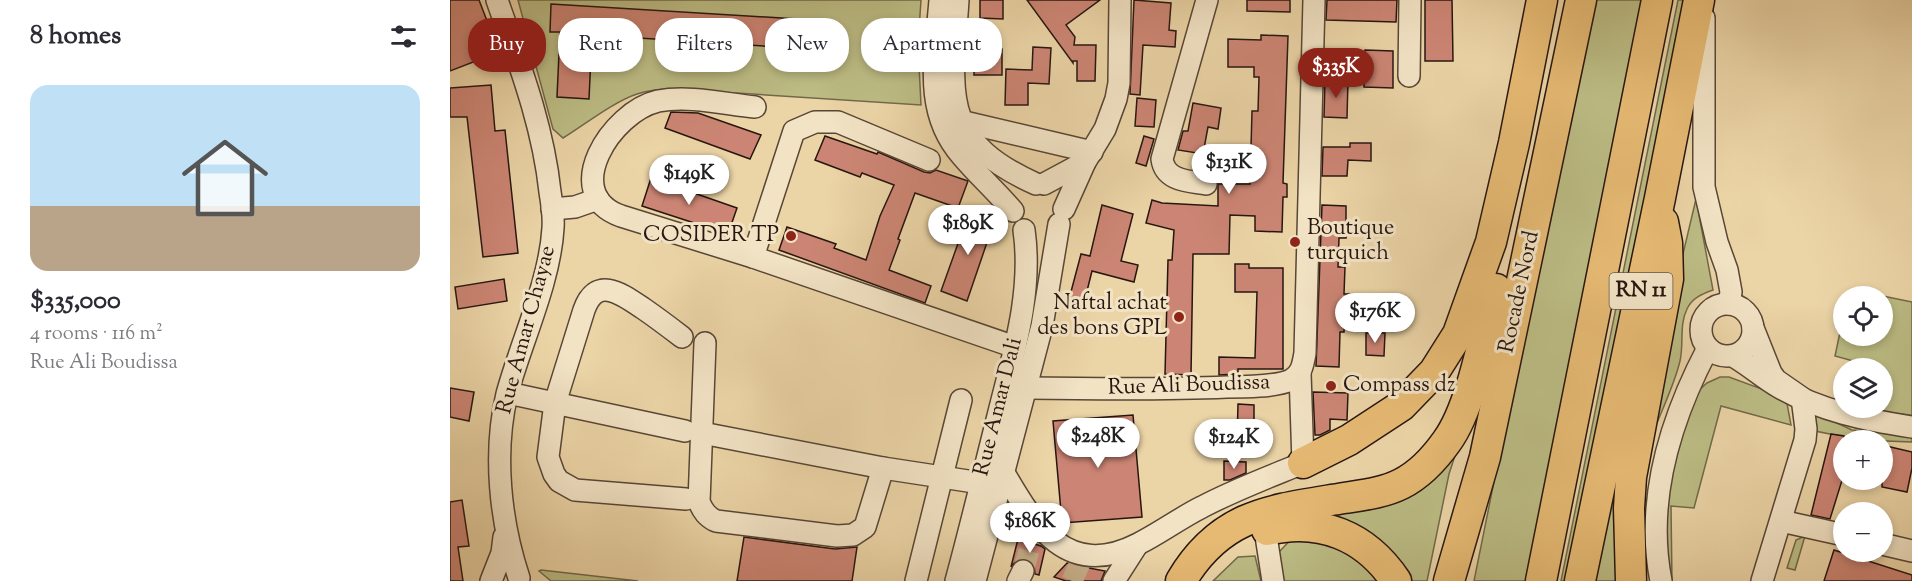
<!DOCTYPE html>
<html lang="en">
<head>
<meta charset="utf-8">
<style>
  body { margin:0; font-family:"Sorts Mill Goudy",serif; background:#f2f2f3; color:#2b2b33; height:100vh; display:flex; flex-direction:column; font-size:22px; white-space:nowrap }
  * { box-sizing:border-box; margin:0 }
  p { font-size:20px; color:#7c7c81 }
  .icon { flex:none; width:33px; height:33px; fill:none; stroke:currentColor; stroke-width:2; stroke-linecap:round; stroke-linejoin:round }
  .map { position:relative; flex:1; overflow:hidden }
  .drawer { display:flex; flex-direction:column; background:#fff; width:450px }
  .drawer>* { flex:none }
  .banner { position:absolute; left:18px; top:18px; width:570px; height:54px; display:flex; gap:12px }
  .buttons { position:absolute; left:1383px; top:286px; display:grid; gap:12px }
  .buttons a { display:grid; place-items:center; width:60px; height:60px; border-radius:50%; background:#fff; box-shadow:0 3px 9px #0003; font-size:30px }
  .price { position:absolute; translate:-50% -51px; padding:0 14px; border-radius:21px; background:#fff; color:#222; font-size:20px; line-height:39px; filter:drop-shadow(0 2px 3px #0008) }
  .price::after { content:''; position:absolute; left:50%; top:36px; width:18px; height:14px; margin-left:-9px; background:inherit; clip-path:polygon(0 0,100% 0,50% 100%) }
  .price.on { background:#8f2418; color:#fff }
  ul { padding:0; list-style:none }
  li { display:grid; align-content:center; gap:12px; height:318px; padding:0 30px }
  li span { display:grid; place-items:center; height:186px; border-radius:18px; color:#555 }
  li>.icon { margin-inline-start:auto }
  span .icon { width:108px; height:108px; fill:#fffc; stroke-width:1 }
  li b { font-size:26px }
  h2 { display:flex; justify-content:space-between; align-items:center; height:72px; padding:0 30px; font-size:26px }
  .tag { padding:0 21px; border-radius:24px; background:#fff; box-shadow:0 3px 9px #0003; font-size:21px; line-height:54px }
  .tag.on { background:#8f2418; color:#fff }
  main { display:flex; flex:1; min-height:0 }
  .map>svg:first-child { display:block }
</style>
</head>
<body>
<main>
<section class="drawer">
<h2>8 homes<svg class="icon" aria-label="filters" viewBox="0 0 24 24"><path d="M4 7h16M4 17h16"/><circle cx="9" cy="7" r="2"/><circle cx="15" cy="17" r="2"/></svg></h2>
<ul>
<li><span style="background:linear-gradient(#bfe0f5 65%,#b9a48a 0)"><svg class="icon" aria-label="home" viewBox="0 0 24 24"><path d="M3 11l9-7 9 7M6 9v11h12V9"/></svg></span><div><b>$335,000</b><p>4 rooms · 116 m²</p><p>Rue Ali Boudissa</p></div></li>
</ul>
</section>
<div class="map">
<svg width="1462" height="581" viewBox="0 0 1462 581">
  <rect width="100%" height="100%" fill="#ebd4a6"/>
  <filter id="stains"><feTurbulence type="fractalNoise" baseFrequency=".00333" numOctaves="4"/><feColorMatrix values="0 0 0 0 .2 0 0 0 0 .09 0 0 0 0 .02 0 0 0 .5 -.17"/></filter>
  <radialGradient id="worn" r=".72"><stop offset=".6" stop-color="#630" stop-opacity="0"/><stop offset="1" stop-color="#630" stop-opacity=".3"/></radialGradient>
  <g fill="#bcbc84" stroke="#72694a" stroke-width="1.5">
    <path d="M68 0H471L468 45 471 105 225 89C212 89 199 90 187 94 165 101 134 125 113 138L103 129Z"/>
    <polygon points="1141,0 1198,0 1081,581 1024,581"/>
    <polygon points="1228,0 1236,0 1119,581 1111,581"/>
    <path d="M1246 199 1263 290C1252 294 1242 298 1237 309 1229 325 1234 344 1230 361 1225 382 1215 403 1207 423H1198L1224 292Z"/>
    <polygon points="1423,294 1462,302 1462,416 1414,408 1432,408 1432,369 1406,369 1407,362 1385,356 1393,318 1394,336 1432,336 1432,297 1410,297"/>
    <polygon points="1270,377 1279,377 1336,398 1341,425 1271,406 1244,508 1221,506 1222,581 1218,581 1214,551 1222,455 1248,391 1257,383"/>
    <polygon points="1363,412 1402,430 1462,435 1462,442 1410,440 1365,431"/>
    <polygon points="1017,419 999,474 977,581 955,581 856,515 910,507"/>
    <polygon points="1172,442 1169,581 1143,581"/>
    <polygon points="844,536 880,540 934,581 833,581 829,577 822,552 830,551"/>
    <polygon points="1355,536 1345,570 1337,568 1346,540"/>
    <polygon points="805,556 811,581 763,581 788,557"/>
    <polygon points="91,570 188,581 101,581 89,571"/>
  </g>
  <g fill="#cc8574" stroke="#271610" stroke-width="1.5">
    <polygon points="0,0 29,0 49,52 0,71"/>
    <polygon points="530,0 553,0 553,19 530,18"/>
    <polygon points="577,0 650,0 616,25 625,37 624,45 646,45 645,81 627,81 627,61 623,61 623,63"/>
    <polygon points="684,0 721,3 719,30 726,31 725,47 693,45 690,95 680,94"/>
    <polygon points="797,0 840,0 840,12 797,11"/>
    <polygon points="877,0 947,0 946,22 876,20"/>
    <polygon points="975,0 1002,0 1003,61 975,61"/>
    <polygon points="101,4 347,19 345,48 142,35 139,99 107,97 110,32 100,32"/>
    <polygon points="811,35 838,36 833,183 837,184 837,197 833,197 832,232 805,231 805,216 780,215 779,254 743,254 741,375 715,374 718,260 722,260 724,230 696,223 702,200 712,203 768,206 768,184 800,184 802,111 808,111 809,77 804,77 804,67 778,67 778,39 811,40"/>
    <polygon points="583,47 601,48 599,84 578,83 578,105 555,105 556,69 582,70"/>
    <rect x="524" y="49" width="28" height="26"/>
    <polygon points="915,50 943,51 943,88 914,87"/>
    <polygon points="875,80 898,80 897,118 874,117"/>
    <polygon points="41,85 45,131 55,130 68,253 33,257 17,117 0,117 0,88"/>
    <polygon points="687,98 706,100 704,127 685,126"/>
    <polygon points="743,103 771,108 768,129 758,127 753,154 728,150 733,131 738,131"/>
    <polygon points="221,112 248,113 311,135 300,159 215,128"/>
    <polygon points="375,136 427,154 428,152 474,172 480,173 486,170 518,181 508,208 465,193 448,239 450,240 439,270 481,286 475,303 329,250 337,227 386,244 384,248 416,260 430,216 444,185 412,173 410,177 365,160"/>
    <polygon points="694,136 704,139 696,166 686,163"/>
    <polygon points="900,143 921,143 921,161 898,160 897,176 872,176 873,147 900,147"/>
    <polygon points="201,178 287,208 278,234 192,206"/>
    <polygon points="652,205 683,214 671,261 688,265 684,282 642,271 633,307 618,303 631,254 640,256"/>
    <polygon points="872,205 896,206 896,238 889,238 888,267 895,267 894,294 915,294 915,308 895,307 894,332 890,332 889,367 866,366"/>
    <polygon points="520,210 545,219 517,301 491,291"/>
    <polygon points="785,264 799,264 799,268 833,268 833,369 788,369 788,374 769,375 769,357 805,358 807,292 785,292"/>
    <polygon points="54,279 57,301 8,309 5,287"/>
    <polygon points="916,333 935,333 934,356 916,355"/>
    <polygon points="0,388 24,392 19,421 0,417"/>
    <polygon points="863,392 898,393 897,420 880,419 880,430 870,435 865,435"/>
    <polygon points="788,404 804,405 804,424 800,424 799,442 787,441"/>
    <polygon points="683,415 692,517 612,523 603,421"/>
    <polygon points="1381,434 1394,436 1394,474 1380,519 1361,515"/>
    <polygon points="1432,445 1462,452 1462,468 1457,492 1432,487"/>
    <polygon points="774,461 796,462 796,473 780,480 774,480"/>
    <polygon points="12,500 19,546 8,547 13,581 0,581 0,502"/>
    <polygon points="294,537 385,549 407,547 402,581 287,581"/>
    <polygon points="568,539 591,546 595,549 589,575 585,574 584,565 578,559 567,560 561,567"/>
    <polygon points="1384,550 1462,575 1462,581 1374,581"/>
    <polygon points="617,563 639,568 655,571 651,581 616,581 604,577"/>
  </g>
  <g fill="none" stroke-linecap="round" stroke-linejoin="round">
    <g stroke="#c4ae88" stroke-width="21" stroke-dasharray="21 10" stroke-linecap="butt">
      <polyline points="573,571 587,524"/>
      <polyline points="622,581 630,563"/>
    </g>
    <defs>
      <g id="minor">
        <path d="M47 0C69 63 93 125 100 192 102 204 104 216 103 228 100 282 71 342 57 394 43 453 50 521 69 578"/>
        <path d="M490 0C486 55 472 111 512 156 528 175 547 192 563 211"/>
        <path d="M508 0C502 93 488 140 586 184"/>
        <polyline points="1254,18 1254,187 1267,242 1277,270 1281,292 1279,304"/>
        <polyline points="959,76 960,0"/>
        <path d="M305 107C275 104 239 95 208 101 161 112 109 194 171 216L303 257 565 347"/>
        <polyline points="510,121 642,152"/>
        <polyline points="594,184 635,162"/>
        <path d="M756 184C738 181 715 181 712 159L757 0"/>
        <polyline points="102,209 125,207 148,199"/>
        <polyline points="614,209 635,162 655,129 666,99 669,83 670,0"/>
        <polyline points="303,257 344,131 365,122 388,122 479,160"/>
        <circle cx="1277" cy="330" r="26"/>
        <polyline points="1303,328 1321,373 1326,380 1352,398 1356,429 1355,440 1312,581"/>
        <path d="M232 337C219 327 207 318 194 309 173 295 147 274 134 310L105 403 98 457 104 474 109 481 125 490 236 499"/>
        <path d="M255 343 249 502C253 511 257 517 266 521L387 536 403 535 415 527 433 468"/>
        <path d="M1283 356C1299 365 1313 378 1329 387 1370 411 1416 420 1462 427"/>
        <path d="M575 388C643 389 710 390 777 387 794 387 825 387 841 380 852 374 853 364 855 353L864 0"/>
        <polyline points="58,393 235,431"/>
        <polyline points="252,433 433,468 531,483"/>
        <path d="M554 473C585 526 617 580 688 544 710 533 730 518 752 507 784 490 819 477 853 463L850 373"/>
        <polyline points="1331,521 1394,535"/>
        <polyline points="816,536 823,581"/>
        <polyline points="1432,544 1462,551"/>
        <polyline points="41,581 52,553 54,537"/>
        <polyline points="466,581 511,400"/>
        <path d="M506 581C521 526 534 471 548 416 563 355 583 293 574 230"/>
        <polyline points="525,581 592,326 609,224"/>
        <polyline points="568,581 573,571"/>
        <polyline points="664,581 687,545"/>
        <path d="M1211 581C1195 500 1220 420 1258 348"/>
      </g>
      <g id="highway">
        <polyline points="853,463 899,440 951,406 984,372 1008,334 1041,242 1064,143 1092,0"/>
        <path d="M817 530C870 517 916 536 946 581"/>
        <path d="M731 581C771 513 822 510 894 498 913 495 933 493 951 484 971 474 985 458 997 441 1022 407 1035 331 1046 289"/>
        <polyline points="999,581 1035,457 1131,0"/>
        <polyline points="1091,581 1207,0"/>
        <polyline points="1130,581 1210,198 1249,0"/>
        <polyline points="1181,581 1179,508 1181,477 1218,279 1217,243 1213,222"/>
      </g>
    </defs>
    <use href="#minor" stroke="#584636" stroke-width="24"/>
    <use href="#highway" stroke="#271610" stroke-width="33"/>
    <use href="#minor" stroke="#f2e3c5" stroke-width="21"/>
    <use href="#highway" stroke="#e6ba73" stroke-width="30"/>
  </g>
  <g fill="#8f2418" stroke="#f2e3c5" stroke-width="2">
    <circle cx="341" cy="236" r="6"/>
    <circle cx="845" cy="242" r="6"/>
    <circle cx="729" cy="317" r="6"/>
    <circle cx="881" cy="386" r="6"/>
  </g>
  <g text-anchor="middle" dominant-baseline="central" stroke-width="6" stroke-linejoin="round" paint-order="stroke">
    <rect fill="#f2e3c5" stroke="#645446" stroke-width="1.5" x="1159.5" y="273" width="63" height="36" rx="4.5"/>
    <g font-size="21" font-weight="bold" fill="#271610">
      <text x="1191" y="291">RN 11</text>
    </g>
    <g font-size="22" fill="#271610" stroke="#f2e3c5" text-anchor="start">
      <text x="857" y="229">Boutique<tspan x="857" dy="25">turquich</tspan></text>
      <text x="329" y="236" text-anchor="end">COSIDER TP</text>
      <text x="717" y="304" text-anchor="end">Naftal achat<tspan x="717" dy="25">des bons GPL</tspan></text>
      <text x="893" y="386">Compass dz</text>
    </g>
    <g font-size="22" fill="#271610" stroke="#f2e3c5">
      <text transform="translate(1070 292) rotate(-78)">Rocade Nord</text>
      <text transform="translate(77 330) rotate(-75)">Rue Amar Chayae</text>
      <text transform="translate(739 386) rotate(-2)">Rue Ali Boudissa</text>
      <text transform="translate(549 407) rotate(-76)">Rue Amar Dali</text>
    </g>
  </g>
  <rect width="100%" height="100%" filter="url(#stains)"/>
  <rect width="100%" height="100%" fill="url(#worn)"/>
</svg>
<div class="buttons">
<a><svg class="icon" aria-label="locate" viewBox="0 0 24 24"><circle cx="12" cy="12" r="6"/><path d="M12 2v4M12 18v4M2 12h4M18 12h4"/></svg></a>
<a><svg class="icon" aria-label="layers" viewBox="0 0 24 24"><path d="M12 4l9 5-9 5-9-5zM3 14l9 5 9-5"/></svg></a>
<a>+</a>
<a>−</a>
</div>
<b class="price on" style="left:886px;top:99px">$335K</b>
<b class="price" style="left:779px;top:195px">$131K</b>
<b class="price" style="left:239px;top:206px">$149K</b>
<b class="price" style="left:518px;top:256px">$189K</b>
<b class="price" style="left:925px;top:344px">$176K</b>
<b class="price" style="left:648px;top:469px">$248K</b>
<b class="price" style="left:784px;top:470px">$124K</b>
<b class="price" style="left:580px;top:554px">$186K</b>
<div class="banner">
<a class="tag on">Buy</a>
<a class="tag">Rent</a>
<a class="tag">Filters</a>
<a class="tag">New</a>
<a class="tag">Apartment</a>
</div>
</div>
</main>
</body>
</html>
